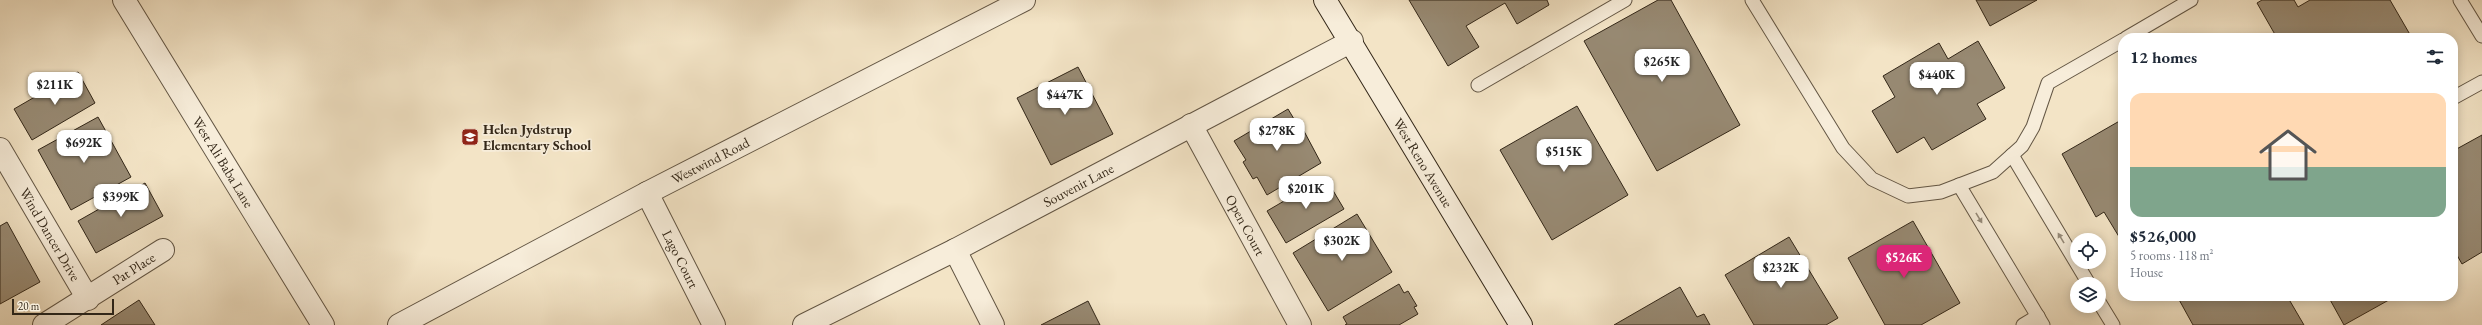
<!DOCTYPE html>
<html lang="en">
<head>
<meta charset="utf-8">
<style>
  body { margin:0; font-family:"EB Garamond",serif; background:#f6f6f7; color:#1f2937; height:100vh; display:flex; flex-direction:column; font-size:15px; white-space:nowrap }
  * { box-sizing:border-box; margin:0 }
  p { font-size:13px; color:#747a83 }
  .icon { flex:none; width:22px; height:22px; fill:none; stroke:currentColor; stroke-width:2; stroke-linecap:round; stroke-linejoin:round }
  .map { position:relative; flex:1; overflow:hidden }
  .sheet { position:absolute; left:2118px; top:33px; width:340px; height:268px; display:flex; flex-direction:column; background:#fff; border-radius:16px; box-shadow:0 2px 10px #0003 }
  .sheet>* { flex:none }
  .buttons { position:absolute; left:2070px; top:233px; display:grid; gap:8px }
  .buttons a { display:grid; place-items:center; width:36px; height:36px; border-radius:50%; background:#fff; box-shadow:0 2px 10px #0003; font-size:20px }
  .scale { position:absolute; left:12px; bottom:10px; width:102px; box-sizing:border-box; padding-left:4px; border:2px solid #332718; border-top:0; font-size:11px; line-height:14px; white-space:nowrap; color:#332718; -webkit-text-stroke:3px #f7edda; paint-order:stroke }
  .price { position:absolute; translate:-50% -34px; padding:0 9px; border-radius:8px; background:#fff; color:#222; font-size:13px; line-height:26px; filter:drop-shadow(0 1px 2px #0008) }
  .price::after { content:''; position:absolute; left:50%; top:24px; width:12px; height:9px; margin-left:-6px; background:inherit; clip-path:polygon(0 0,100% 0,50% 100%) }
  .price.current { background:#db2777; color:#fff }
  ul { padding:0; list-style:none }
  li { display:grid; align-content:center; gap:8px; height:212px; padding:0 12px }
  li+li { border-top:1px solid #e0e1e3 }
  li span { display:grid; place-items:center; height:124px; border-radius:12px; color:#555 }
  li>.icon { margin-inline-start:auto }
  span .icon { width:72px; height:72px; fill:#fffc; stroke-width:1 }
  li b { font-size:17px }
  h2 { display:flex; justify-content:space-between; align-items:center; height:48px; padding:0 12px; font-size:17px }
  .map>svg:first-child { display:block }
</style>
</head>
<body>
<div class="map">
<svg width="2482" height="325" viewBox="0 0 2482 325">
  <rect width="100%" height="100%" fill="#f3e4c6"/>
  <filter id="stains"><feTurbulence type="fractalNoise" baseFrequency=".005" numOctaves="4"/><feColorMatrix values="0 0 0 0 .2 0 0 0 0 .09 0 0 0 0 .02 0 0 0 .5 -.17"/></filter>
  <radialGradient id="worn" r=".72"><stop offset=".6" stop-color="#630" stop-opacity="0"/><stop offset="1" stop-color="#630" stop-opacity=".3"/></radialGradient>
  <g fill="#978972" stroke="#332718">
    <polygon points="1409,0 1547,0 1549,5 1517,24 1505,3 1466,26 1479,47 1448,66"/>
    <polygon points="1658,0 1671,0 1740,125 1657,171 1584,41"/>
    <polygon points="1976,0 2037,0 1990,26"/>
    <polygon points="2262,0 2294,0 2298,7 2310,0 2390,0 2412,38 2277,38 2257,3"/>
    <polygon points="1978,41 2005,88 1977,104 1986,119 1932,150 1924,137 1897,153 1872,111 1895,97 1883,76 1939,43 1948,59"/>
    <polygon points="1078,67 1113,134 1051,165 1017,98"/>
    <polygon points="78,72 95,103 32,140 14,109"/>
    <polygon points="1577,106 1628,195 1552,240 1500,150"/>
    <polygon points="1288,109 1300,129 1302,128 1305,133 1321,163 1267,195 1257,177 1253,179 1243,162 1246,160 1234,141"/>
    <polygon points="98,117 131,177 71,210 38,150"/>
    <polygon points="2123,119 2123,239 2121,240 2104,212 2096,217 2062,154"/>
    <polygon points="2482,135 2482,252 2462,264 2453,248 2453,151"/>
    <polygon points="1325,177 1344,209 1286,243 1267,211"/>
    <polygon points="145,183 163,216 96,253 78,221"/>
    <polygon points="1357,214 1392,272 1328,311 1293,253"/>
    <polygon points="1913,221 1960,303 1921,325 1885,325 1848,258"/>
    <polygon points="7,222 40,282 0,304 0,226"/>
    <polygon points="1789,237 1838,318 1826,325 1754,325 1725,275"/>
    <polygon points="1399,284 1404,293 1408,291 1417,306 1414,307 1418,314 1399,325 1345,325 1347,324 1343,317"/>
    <polygon points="1680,287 1697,317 1704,314 1710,325 1614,325"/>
    <polygon points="2177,296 2287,296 2304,325 2193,325"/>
    <polygon points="2328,296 2396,296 2344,325"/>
    <polygon points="139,300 155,325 101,325"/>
    <polygon points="1088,301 1100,325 1041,325"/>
  </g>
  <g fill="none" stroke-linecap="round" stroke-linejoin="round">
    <defs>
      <g id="lane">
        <polyline points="1752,0 1843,148 1872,179 1908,196 1941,192 1993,172 2022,146 2033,127 2048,83 2123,40"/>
        <polyline points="2460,0 2482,36"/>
        <polyline points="2126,38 2191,0"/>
        <polyline points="1478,85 1625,0"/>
        <polyline points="2453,98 2482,82"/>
        <polyline points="2012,155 2089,284"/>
        <polyline points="1959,185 2043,325"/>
        <polyline points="2099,302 2113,325"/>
        <polyline points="2023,325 2038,316"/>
      </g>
      <g id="street">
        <path id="s1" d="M124 0 323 325"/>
        <path id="s2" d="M1191 125 1300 325"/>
        <path id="s3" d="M0 149 88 299"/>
        <path id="s4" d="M647 193 714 325"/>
        <polyline points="955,250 993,325"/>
        <path id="s5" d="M44 325 163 250"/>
        <path id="s6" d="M399 325 647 193 1024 0"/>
        <path id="s7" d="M804 325 955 250 1352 41"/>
      </g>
      <g id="secondary">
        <path id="s8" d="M1325 0 1521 325"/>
      </g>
    </defs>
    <use href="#lane" stroke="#635644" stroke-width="15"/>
    <use href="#street" stroke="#635644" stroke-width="24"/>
    <use href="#secondary" stroke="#332718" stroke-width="24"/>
    <use href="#lane" stroke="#f7edda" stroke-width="13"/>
    <use href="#street" stroke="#f7edda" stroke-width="22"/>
    <use href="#secondary" stroke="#f7edda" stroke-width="22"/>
  </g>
  <defs><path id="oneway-solid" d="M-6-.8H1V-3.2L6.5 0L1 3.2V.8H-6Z"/></defs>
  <g fill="#958a79">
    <use href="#oneway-solid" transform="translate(1979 218) rotate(59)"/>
    <use href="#oneway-solid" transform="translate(2061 238) rotate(-121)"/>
  </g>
  <defs>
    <symbol id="school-square" viewBox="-11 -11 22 22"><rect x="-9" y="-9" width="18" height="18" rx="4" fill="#8f2418" stroke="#f7edda"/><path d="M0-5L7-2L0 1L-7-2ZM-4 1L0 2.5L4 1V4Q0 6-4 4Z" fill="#fff"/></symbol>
  </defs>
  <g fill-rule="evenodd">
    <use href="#school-square" x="460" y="127" width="20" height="20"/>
  </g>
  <g text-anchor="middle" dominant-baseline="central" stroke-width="3.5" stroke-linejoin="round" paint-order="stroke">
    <g font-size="14" font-weight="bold" fill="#332718" stroke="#f7edda" text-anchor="start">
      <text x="483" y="129">Helen Jydstrup<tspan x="483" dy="16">Elementary School</tspan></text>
    </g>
    <g font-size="14" fill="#332718" stroke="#f7edda">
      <text stroke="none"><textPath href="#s6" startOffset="352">Westwind Road</textPath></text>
      <text stroke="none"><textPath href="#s8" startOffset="190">West Reno Avenue</textPath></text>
      <text stroke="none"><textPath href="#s1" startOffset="190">West Ali Baba Lane</textPath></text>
      <text stroke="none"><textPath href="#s7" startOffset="308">Souvenir Lane</textPath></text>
      <text stroke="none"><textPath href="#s2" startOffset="114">Open Court</textPath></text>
      <text stroke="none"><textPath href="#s3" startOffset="99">Wind Dancer Drive</textPath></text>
      <text stroke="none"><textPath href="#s4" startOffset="74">Lago Court</textPath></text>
      <text stroke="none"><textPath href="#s5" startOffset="106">Pat Place</textPath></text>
    </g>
  </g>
  <rect width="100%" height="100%" filter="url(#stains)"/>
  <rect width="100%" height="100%" fill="url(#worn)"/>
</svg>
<div class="buttons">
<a><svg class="icon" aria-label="locate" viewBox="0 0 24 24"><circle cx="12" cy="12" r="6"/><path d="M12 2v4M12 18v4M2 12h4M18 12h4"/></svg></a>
<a><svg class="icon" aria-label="layers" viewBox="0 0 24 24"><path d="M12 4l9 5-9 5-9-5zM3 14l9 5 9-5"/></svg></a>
</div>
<div class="scale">20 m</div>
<b class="price" style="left:1662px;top:83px">$265K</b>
<b class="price" style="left:1937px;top:96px">$440K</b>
<b class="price" style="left:55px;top:106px">$211K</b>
<b class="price" style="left:1065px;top:116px">$447K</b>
<b class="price" style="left:1277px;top:152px">$278K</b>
<b class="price" style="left:84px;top:164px">$692K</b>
<b class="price" style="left:1564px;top:173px">$515K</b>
<b class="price" style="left:1306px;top:210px">$201K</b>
<b class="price" style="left:121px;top:218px">$399K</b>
<b class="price" style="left:1342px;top:262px">$302K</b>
<b class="price current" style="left:1904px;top:279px">$526K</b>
<b class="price" style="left:1781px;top:289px">$232K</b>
<section class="sheet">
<h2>12 homes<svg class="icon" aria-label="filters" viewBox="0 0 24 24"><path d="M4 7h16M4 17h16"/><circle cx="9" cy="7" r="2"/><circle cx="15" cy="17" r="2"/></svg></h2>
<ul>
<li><span style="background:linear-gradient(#ffd9b3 60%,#7fa58c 0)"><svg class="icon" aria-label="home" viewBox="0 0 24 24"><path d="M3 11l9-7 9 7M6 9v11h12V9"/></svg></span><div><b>$526,000</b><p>5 rooms · 118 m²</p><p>House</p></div></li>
</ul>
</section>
</div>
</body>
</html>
